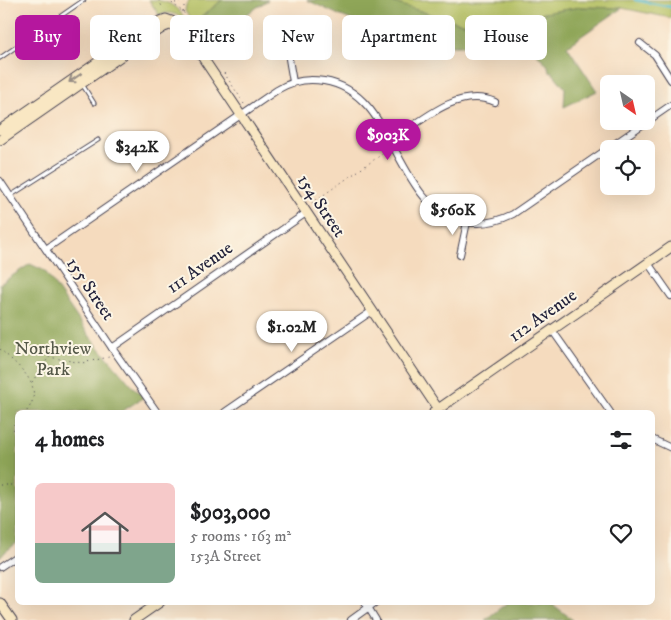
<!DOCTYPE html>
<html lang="en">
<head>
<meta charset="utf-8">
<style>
  body { margin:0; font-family:"IM FELL DW Pica",serif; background:#f6f6f6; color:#202124; height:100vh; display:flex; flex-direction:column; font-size:19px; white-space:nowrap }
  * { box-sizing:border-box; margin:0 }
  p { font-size:16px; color:#757577 }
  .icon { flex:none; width:28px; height:28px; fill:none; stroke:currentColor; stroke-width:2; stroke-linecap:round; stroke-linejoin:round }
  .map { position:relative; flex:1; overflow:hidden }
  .side { position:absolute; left:15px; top:410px; width:640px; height:195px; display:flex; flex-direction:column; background:#fff; border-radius:8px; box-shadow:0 5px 20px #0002 }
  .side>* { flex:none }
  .hud { position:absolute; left:15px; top:15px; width:641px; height:45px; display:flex; gap:10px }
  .needle { width:32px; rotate:146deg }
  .tools { position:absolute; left:600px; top:75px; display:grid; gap:10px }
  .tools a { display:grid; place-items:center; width:55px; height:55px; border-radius:8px; background:#fff; box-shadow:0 5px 20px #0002; font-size:25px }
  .price { position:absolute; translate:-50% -42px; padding:0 11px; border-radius:18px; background:#fff; color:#222; font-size:16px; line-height:32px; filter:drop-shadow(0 1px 2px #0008) }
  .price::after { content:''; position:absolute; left:50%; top:30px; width:15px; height:11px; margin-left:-8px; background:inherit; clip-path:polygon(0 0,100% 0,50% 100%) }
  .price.on { background:#b5179e; color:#fff }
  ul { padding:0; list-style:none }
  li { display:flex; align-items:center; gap:15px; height:125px; padding:0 20px }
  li+li { border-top:1px solid #e0e0e0 }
  li span { display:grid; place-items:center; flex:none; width:140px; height:100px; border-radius:8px; color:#555 }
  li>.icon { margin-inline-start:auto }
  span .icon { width:60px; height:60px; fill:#fffc; stroke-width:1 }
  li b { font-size:21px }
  h2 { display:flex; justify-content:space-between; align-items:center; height:60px; padding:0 20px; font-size:21px }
  .chip { padding:0 18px; border-radius:8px; background:#fff; box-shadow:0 5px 20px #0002; font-size:18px; line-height:45px }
  .chip.on { background:#b5179e; color:#fff }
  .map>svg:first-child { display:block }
</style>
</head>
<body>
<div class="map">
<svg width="671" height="620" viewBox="0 0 671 620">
  <rect width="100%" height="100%" fill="#fcf5e5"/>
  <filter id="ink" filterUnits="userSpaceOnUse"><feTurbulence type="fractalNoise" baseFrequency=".02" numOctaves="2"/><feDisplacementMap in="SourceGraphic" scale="10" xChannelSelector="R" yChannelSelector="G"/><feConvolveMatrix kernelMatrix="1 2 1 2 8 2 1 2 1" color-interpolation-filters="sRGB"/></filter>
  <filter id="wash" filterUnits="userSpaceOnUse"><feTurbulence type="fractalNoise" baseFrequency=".0096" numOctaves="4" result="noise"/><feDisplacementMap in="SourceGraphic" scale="20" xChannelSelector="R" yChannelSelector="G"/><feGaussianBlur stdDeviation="1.12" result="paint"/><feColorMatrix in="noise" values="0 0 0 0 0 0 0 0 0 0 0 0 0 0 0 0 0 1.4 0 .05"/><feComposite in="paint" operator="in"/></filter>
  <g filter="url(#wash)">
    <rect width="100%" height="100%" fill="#f5dbbe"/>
    <g fill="#b4c062" stroke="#6b714e">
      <path d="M149 0C168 0 175 5 187 20 178 16 171 10 159 15Z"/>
      <polygon points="190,0 222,0 193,24 185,11 186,5"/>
      <polygon points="385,0 666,0 671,1 671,18 622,8 581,7 470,25 439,17"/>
    </g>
    <g fill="#8fa658" stroke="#58644a">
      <polygon points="222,0 268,0 205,42 193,24"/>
      <polygon points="307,0 385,0 439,17 470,25 581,7 622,8 567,46 597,91 564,107 565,88 551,71 549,72 548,66 530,46 421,46 341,16"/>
      <polygon points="30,264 45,271 91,338 133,387 144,397 121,412 18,412 17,543 5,552 0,558 0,284"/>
      <polygon points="508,602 551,603 573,620 485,620"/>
    </g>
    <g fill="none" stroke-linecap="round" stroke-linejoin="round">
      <polyline stroke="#53bcd1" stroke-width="2.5" points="635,0 671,7"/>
    </g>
  </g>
  <g filter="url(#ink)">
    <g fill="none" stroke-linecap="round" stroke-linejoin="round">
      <defs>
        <g id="lane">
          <polyline points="0,58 84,0"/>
          <polyline points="82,84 94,103"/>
          <polyline points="10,196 98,140"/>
        </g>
        <g id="street">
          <polyline points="640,43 655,55 671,80"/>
          <polyline points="289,59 293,82"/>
          <path d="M390 142C420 122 457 86 495 102"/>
          <polyline points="0,181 112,348 157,412"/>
          <path d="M46 249 277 90C291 81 306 78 324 81 399 93 393 209 466 222 483 225 497 222 513 214L671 105"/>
          <polyline points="460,255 467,222"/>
          <polyline points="648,263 671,296"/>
          <polyline points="552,330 610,412"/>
          <polyline points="112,348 306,213"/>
          <polyline points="225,412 372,311"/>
          <polyline points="652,439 671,448"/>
          <polyline points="0,567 18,555"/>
          <polyline points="365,602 376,620"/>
          <polyline points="351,620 376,602"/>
        </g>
        <g id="secondary">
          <path d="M0 130 153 24 166 19C186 24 196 48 207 64L438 409"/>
          <polyline points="0,140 147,38 164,27 175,23"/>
          <polyline points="434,412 671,247"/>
          <polyline points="0,603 12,620"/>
          <polyline points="134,620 160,602"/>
        </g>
      </defs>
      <use href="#lane" stroke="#423e4f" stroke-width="5"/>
      <use href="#street" stroke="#423e4f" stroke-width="8"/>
      <use href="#secondary" stroke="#423e4f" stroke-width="11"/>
      <g stroke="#423e4f" stroke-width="1" stroke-dasharray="1 4" stroke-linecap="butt">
        <polyline points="159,0 163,9"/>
        <polyline points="168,0 183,12 193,27"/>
        <polyline points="175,3 186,0"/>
        <polyline points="183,12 185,1"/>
        <polyline points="224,73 244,103"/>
        <polyline points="312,203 388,150"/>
        <path d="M0 349C19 367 47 386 26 412"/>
        <polyline points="32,382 49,357 82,363 109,357"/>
        <polyline points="18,421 14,424 14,433 18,438"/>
        <polyline points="0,485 18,485"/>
      </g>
      <use href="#lane" stroke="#fff" stroke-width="3"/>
      <use href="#street" stroke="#fff" stroke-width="6"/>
      <use href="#secondary" stroke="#f9e7c3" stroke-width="9"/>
    </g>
    <defs><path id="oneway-shaft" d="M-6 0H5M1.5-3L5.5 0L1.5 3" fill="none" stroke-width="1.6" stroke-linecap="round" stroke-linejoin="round" transform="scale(1.25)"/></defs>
    <use stroke="#988e86" href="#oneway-shaft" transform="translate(75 78) rotate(145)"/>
  </g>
  <g text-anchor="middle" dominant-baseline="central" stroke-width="4" stroke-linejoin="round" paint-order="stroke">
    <g font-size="18" fill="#22223b" stroke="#fcf5e5">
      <text transform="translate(321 206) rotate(56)">154 Street</text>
      <text transform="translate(200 268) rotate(-35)">111 Avenue</text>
      <text transform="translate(90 289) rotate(56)">155 Street</text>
      <text transform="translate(543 316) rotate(-35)">112 Avenue</text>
    </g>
    <g font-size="18" fill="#555949" stroke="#fcf5e5">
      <text x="53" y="349">Northview<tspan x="53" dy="21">Park</tspan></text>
    </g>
  </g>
</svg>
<div class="tools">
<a><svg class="needle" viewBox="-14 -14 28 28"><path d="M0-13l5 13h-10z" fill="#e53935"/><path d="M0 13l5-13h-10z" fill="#757577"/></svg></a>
<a><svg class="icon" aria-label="locate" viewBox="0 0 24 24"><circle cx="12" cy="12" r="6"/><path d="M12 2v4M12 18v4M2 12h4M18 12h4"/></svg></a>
</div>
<b class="price on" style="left:388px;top:161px">$903K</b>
<b class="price" style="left:137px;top:173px">$342K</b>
<b class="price" style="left:453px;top:236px">$560K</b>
<b class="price" style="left:292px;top:353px">$1.02M</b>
<div class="hud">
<a class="chip on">Buy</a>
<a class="chip">Rent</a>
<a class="chip">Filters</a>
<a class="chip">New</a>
<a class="chip">Apartment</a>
<a class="chip">House</a>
</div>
<section class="side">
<h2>4 homes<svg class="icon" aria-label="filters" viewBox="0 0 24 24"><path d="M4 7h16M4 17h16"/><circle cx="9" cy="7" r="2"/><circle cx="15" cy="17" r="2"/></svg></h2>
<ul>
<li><span style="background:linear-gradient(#f6c9c9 60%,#7fa58c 0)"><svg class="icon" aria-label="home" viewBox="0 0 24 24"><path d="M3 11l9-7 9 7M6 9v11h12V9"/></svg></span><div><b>$903,000</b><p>5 rooms · 163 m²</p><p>153A Street</p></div><svg class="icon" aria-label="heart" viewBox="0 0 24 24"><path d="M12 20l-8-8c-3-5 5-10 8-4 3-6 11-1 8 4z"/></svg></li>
</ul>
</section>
</div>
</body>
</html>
